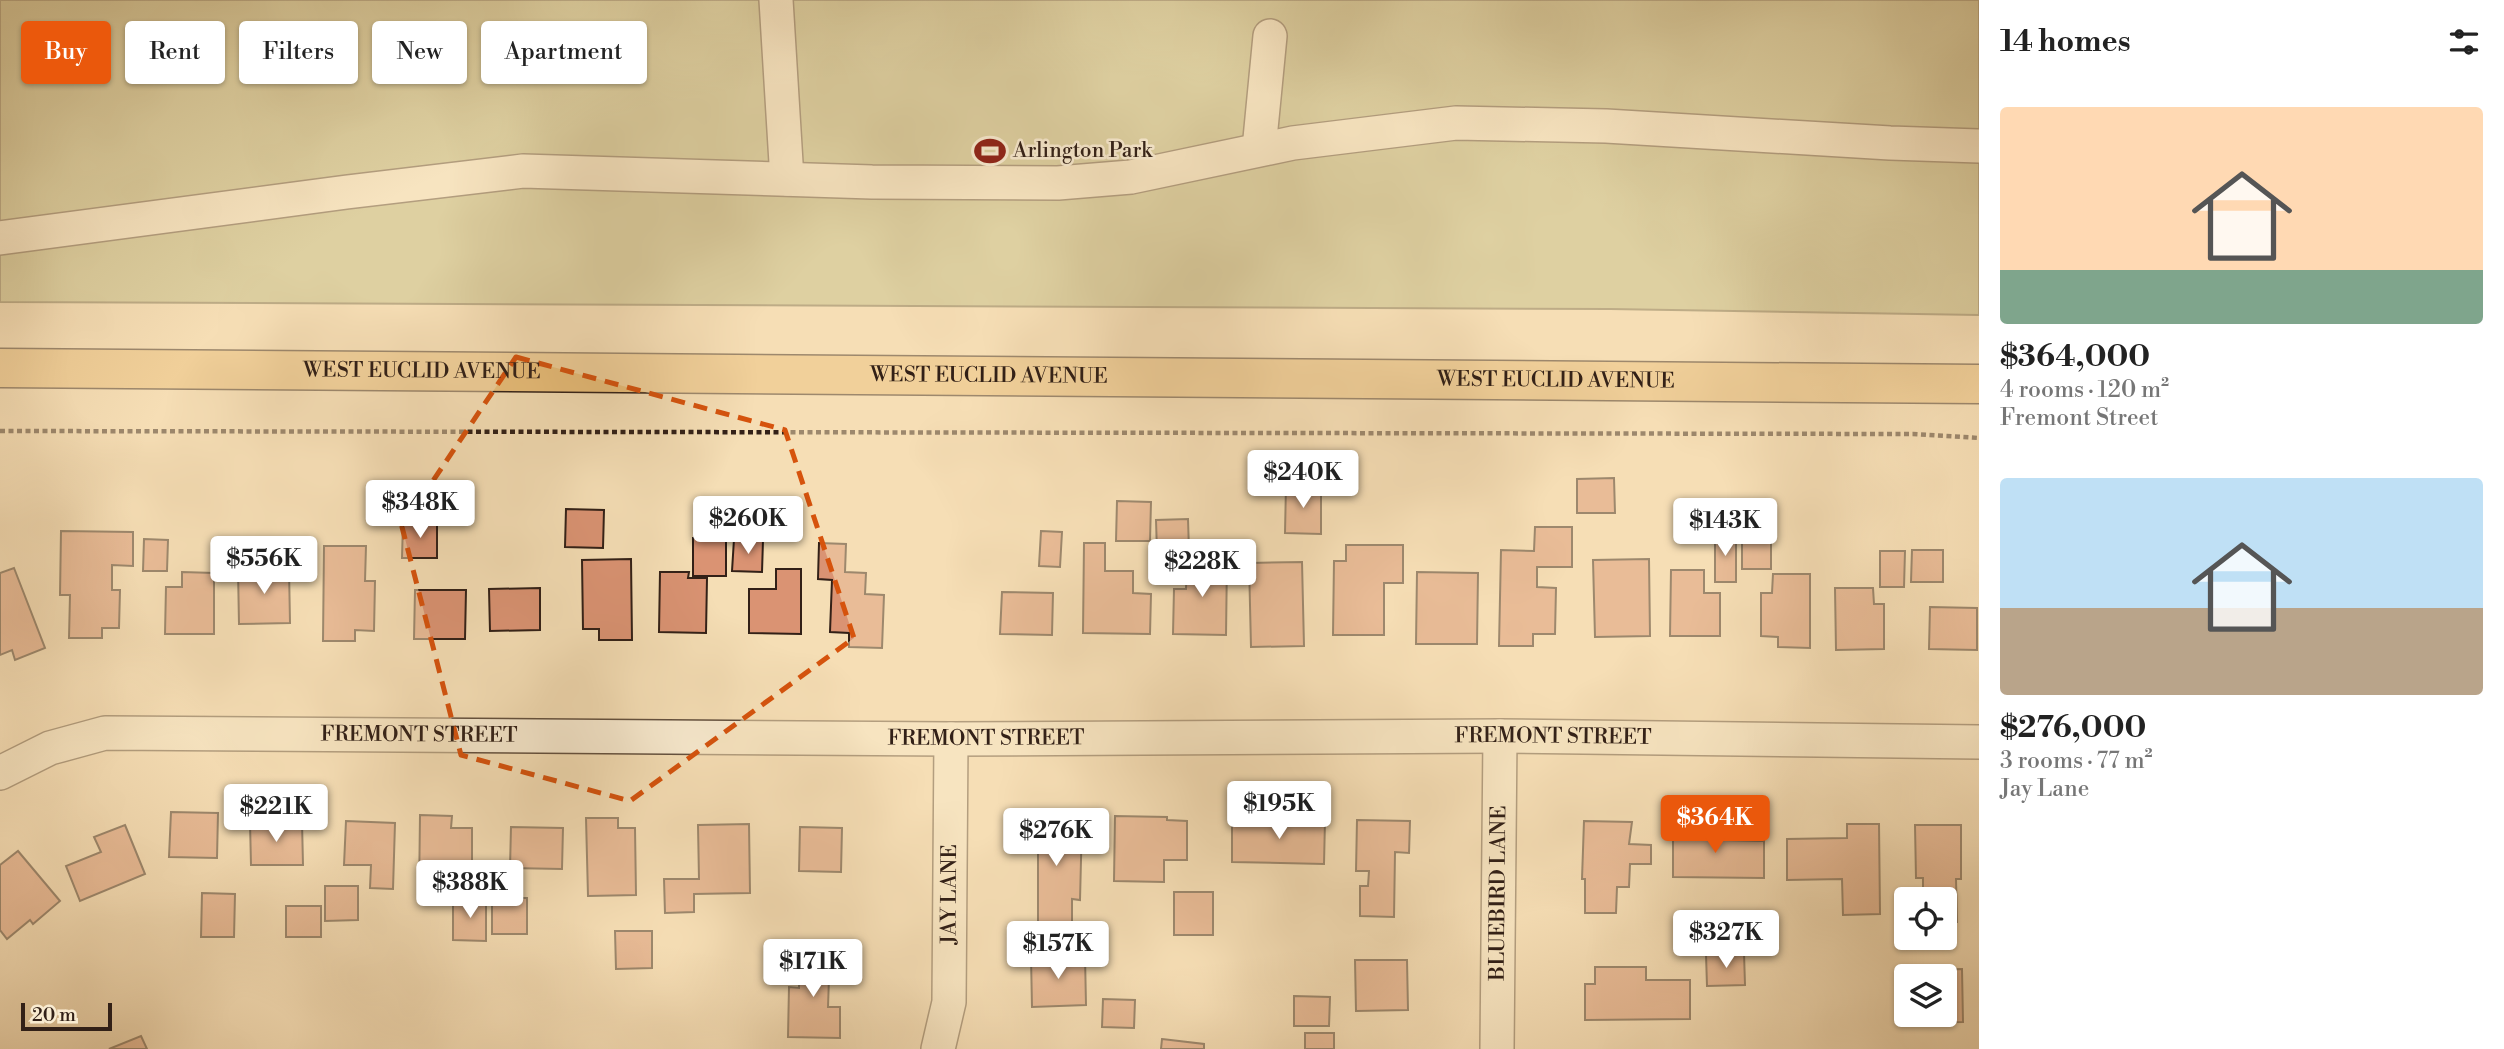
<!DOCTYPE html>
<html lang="en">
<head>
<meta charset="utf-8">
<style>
  body { margin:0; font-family:"Libre Bodoni",serif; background:#f2f2f2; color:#222; height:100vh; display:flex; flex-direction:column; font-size:26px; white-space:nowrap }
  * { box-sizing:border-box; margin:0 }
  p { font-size:23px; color:#767676 }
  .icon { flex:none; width:38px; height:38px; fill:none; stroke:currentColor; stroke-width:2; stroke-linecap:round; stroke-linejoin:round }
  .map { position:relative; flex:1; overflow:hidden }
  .panel { display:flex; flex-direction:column; background:#fff; width:525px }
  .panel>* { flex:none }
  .hud { position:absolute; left:21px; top:21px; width:665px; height:63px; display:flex; gap:14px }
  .controls { position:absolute; left:1894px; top:887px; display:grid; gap:14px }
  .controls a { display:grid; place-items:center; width:63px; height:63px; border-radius:7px; background:#fff; box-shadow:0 2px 5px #0004; font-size:35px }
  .scale { position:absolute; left:21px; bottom:18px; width:91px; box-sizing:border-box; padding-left:7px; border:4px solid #322017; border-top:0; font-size:19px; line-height:24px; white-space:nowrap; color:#322017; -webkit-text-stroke:5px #f8eacf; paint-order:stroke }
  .price { position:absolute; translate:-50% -60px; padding:0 16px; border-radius:7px; background:#fff; color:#222; font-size:23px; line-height:46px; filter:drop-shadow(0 2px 4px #0008) }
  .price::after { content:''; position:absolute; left:50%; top:42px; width:21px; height:16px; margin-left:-10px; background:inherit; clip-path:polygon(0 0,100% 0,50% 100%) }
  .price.current { background:#ea580c; color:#fff }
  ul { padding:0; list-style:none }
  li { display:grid; align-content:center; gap:14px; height:371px; padding:0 21px }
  li span { display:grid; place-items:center; height:217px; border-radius:7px; color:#555 }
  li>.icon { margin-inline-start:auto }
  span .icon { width:126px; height:126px; fill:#fffc; stroke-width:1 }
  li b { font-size:30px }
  h2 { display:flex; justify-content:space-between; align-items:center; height:84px; padding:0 21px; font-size:30px }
  .pill { padding:0 24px; border-radius:7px; background:#fff; box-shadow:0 2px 5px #0004; font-size:24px; line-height:63px }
  .pill.current { background:#ea580c; color:#fff }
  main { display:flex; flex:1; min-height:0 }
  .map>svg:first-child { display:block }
</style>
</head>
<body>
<main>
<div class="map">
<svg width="1979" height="1049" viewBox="0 0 1979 1049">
  <rect width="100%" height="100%" fill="#f5deb5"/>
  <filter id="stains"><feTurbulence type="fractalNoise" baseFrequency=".00286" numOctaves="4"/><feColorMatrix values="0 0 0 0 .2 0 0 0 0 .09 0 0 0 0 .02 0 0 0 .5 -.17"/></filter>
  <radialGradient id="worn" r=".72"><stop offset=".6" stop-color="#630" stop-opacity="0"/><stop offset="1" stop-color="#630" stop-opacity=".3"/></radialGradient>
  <polygon fill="#c2bf89" stroke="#7a7050" stroke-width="2" points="0,0 1979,0 1979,315 1610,309 0,302"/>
  <g fill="#da9373" stroke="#322017" stroke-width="2">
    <polygon points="1614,478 1615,513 1577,513 1577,479"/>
    <polygon points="1286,485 1321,486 1321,534 1285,533"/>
    <polygon points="1117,501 1151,502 1150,541 1116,541"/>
    <polygon points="566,509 604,510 603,548 565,547"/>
    <polygon points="1188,519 1189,551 1157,552 1156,520"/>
    <polygon points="403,522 437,523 437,558 402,558"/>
    <polygon points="1535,527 1572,527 1572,567 1537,567 1537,587 1556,588 1555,634 1533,634 1533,646 1499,646 1501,550 1534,551"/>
    <polygon points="61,531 133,532 133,566 112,565 112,590 120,590 119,628 102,628 102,638 69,638 70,595 60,595"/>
    <polygon points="1041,531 1062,532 1060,567 1039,566"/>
    <rect x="1715" y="534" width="21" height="48"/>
    <rect x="693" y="538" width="33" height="38"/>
    <polygon points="144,539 168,540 167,571 143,571"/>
    <polygon points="734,539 763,540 762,572 732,571"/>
    <rect x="1742" y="540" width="29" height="29"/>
    <polygon points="819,543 846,544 845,572 866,573 865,594 884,595 882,648 849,647 849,633 830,632 832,580 818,579"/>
    <polygon points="1084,543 1105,543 1105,571 1133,571 1133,593 1151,594 1150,634 1083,633"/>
    <polygon points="1346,545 1403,545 1403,583 1384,583 1384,635 1333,635 1334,561 1346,561"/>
    <polygon points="324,546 366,546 365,581 375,581 374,631 355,630 355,641 323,641"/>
    <polygon points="1912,550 1943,550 1943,582 1911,582"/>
    <polygon points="1880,551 1905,551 1904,587 1880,587"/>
    <polygon points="1187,558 1227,559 1226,635 1173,634 1174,589 1186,589"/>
    <polygon points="631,559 632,640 599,640 599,629 583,629 582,560"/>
    <polygon points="1649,559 1650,636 1595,637 1593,560"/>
    <polygon points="1302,562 1304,646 1251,647 1249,563"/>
    <polygon points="14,568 45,648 15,660 12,650 0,655 0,573"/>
    <polygon points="289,569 290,623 239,624 238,570"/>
    <polygon points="776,569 801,569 801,634 749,633 749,589 776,589"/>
    <polygon points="1671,570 1704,570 1704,593 1720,593 1720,636 1670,636"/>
    <polygon points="182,572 214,573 214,634 165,634 166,587 182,587"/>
    <polygon points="660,572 689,572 688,578 707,578 706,633 659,632"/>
    <polygon points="1417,572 1478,573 1477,644 1416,644"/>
    <polygon points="1773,574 1810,574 1810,648 1778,647 1778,637 1761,636 1761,593 1772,593"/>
    <polygon points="540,588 540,630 490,631 489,589"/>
    <polygon points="1835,588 1873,588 1874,604 1884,604 1884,649 1836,650"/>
    <polygon points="415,590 466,590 465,639 414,639"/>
    <polygon points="1002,592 1053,593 1052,635 1000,634"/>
    <polygon points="1930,607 1977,608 1977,650 1929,649"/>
    <polygon points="171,812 218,813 217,858 169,857"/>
    <polygon points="420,815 452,816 451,828 472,828 472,873 459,873 458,896 419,896"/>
    <polygon points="1115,816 1167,817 1167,820 1187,821 1187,860 1164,860 1164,882 1114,881"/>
    <polygon points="586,818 618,818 618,828 635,828 636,895 588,896"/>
    <polygon points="1027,819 1082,820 1080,900 1072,899 1072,927 1038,926 1038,852 1026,852"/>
    <polygon points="1232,820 1325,820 1324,864 1232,862"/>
    <polygon points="1357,820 1410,821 1409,853 1395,852 1394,917 1360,916 1360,886 1368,886 1369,871 1356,871"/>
    <polygon points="346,821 395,823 393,889 370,888 371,865 344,865"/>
    <polygon points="1584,821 1632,822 1629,844 1651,845 1651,864 1630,864 1629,887 1617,887 1616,913 1585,913 1585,879 1582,879"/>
    <polygon points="250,822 302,822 303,865 251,865"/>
    <polygon points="749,824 750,893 694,894 694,912 665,913 664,879 699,879 698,825"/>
    <polygon points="1673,824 1706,825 1706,834 1723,834 1723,840 1764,841 1764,878 1673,877"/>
    <polygon points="1847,824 1879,824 1880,914 1843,915 1842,879 1787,880 1787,839 1847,838"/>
    <polygon points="125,825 145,874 80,901 66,866 101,852 94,837"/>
    <polygon points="1915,825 1961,825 1961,879 1956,879 1957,922 1944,922 1944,900 1923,900 1923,878 1916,878"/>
    <polygon points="511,827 563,828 562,869 510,868"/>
    <polygon points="800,827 842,828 841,872 799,871"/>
    <polygon points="18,851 60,901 33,924 30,920 7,939 0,930 0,865"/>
    <polygon points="325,886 358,886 358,920 325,921"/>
    <rect x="1174" y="892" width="39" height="43"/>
    <polygon points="202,893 235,894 234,937 201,937"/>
    <rect x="492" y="898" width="35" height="36"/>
    <polygon points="453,900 486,900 486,941 453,940"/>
    <rect x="286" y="906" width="35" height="31"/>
    <polygon points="615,931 652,931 652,968 616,969"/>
    <polygon points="800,948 830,949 828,1007 840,1007 840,1038 788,1037 789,987 799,988"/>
    <polygon points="1744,953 1745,985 1707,986 1706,954"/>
    <polygon points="1085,956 1086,1005 1032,1007 1031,957"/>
    <polygon points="1355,960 1407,960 1408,1010 1356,1011"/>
    <polygon points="1595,967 1646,967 1646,980 1690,980 1690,1019 1585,1020 1585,984 1595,984"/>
    <polygon points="1962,969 1963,1022 1900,1023 1899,982 1906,982 1906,1015 1944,1015 1944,976 1915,976 1915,970"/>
    <polygon points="1294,996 1330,997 1329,1026 1294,1026"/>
    <polygon points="1103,999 1135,1000 1134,1028 1102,1027"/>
    <rect x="1305" y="1033" width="29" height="16"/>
    <polygon points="141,1036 147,1049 109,1049"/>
    <polygon points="1162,1039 1204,1044 1204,1049 1161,1049"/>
  </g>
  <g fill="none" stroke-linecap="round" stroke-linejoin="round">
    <defs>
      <g id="minor">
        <polyline points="776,0 787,179"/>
        <polyline points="1259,149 1270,36"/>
        <polyline points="0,238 347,192 523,171 872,182 1058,183 1131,177 1293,143 1456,123 1606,126 1890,143 1979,146"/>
        <path id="s1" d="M0 773 50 748 105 733 951 739 1500 736 1979 742"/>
        <path id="s2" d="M938 1049 949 1002 951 739"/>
        <path id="s3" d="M1497 1049 1500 736"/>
      </g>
      <g id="major">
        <path id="s4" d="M0 368 1979 384"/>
      </g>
    </defs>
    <use href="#minor" stroke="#63503e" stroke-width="36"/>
    <use href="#major" stroke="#322017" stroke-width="41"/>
    <polyline stroke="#322017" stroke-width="4.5" stroke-dasharray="5 3.5" stroke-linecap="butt" points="0,431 1913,434 1979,438"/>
    <use href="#minor" stroke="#f8eacf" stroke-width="33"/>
    <use href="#major" stroke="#eabf7a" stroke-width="38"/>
  </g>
  <path d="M0 0H1979V1049H0ZM516 357 785 430 854 638 630 801 461 755 402 527Z" fill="#f5deb5" fill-opacity=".55" fill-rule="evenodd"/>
  <path fill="none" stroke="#d6530d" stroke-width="5" stroke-dasharray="14 9" stroke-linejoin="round" d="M516 357 785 430 854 638 630 801 461 755 402 527Z"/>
  <defs>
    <symbol id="stadium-bare" viewBox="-9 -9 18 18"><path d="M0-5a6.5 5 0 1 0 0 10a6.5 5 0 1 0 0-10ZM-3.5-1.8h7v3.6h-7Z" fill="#8f2418" stroke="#f8eacf" stroke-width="2.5" paint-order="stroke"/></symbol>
  </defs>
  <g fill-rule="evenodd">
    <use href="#stadium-bare" x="968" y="129" width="44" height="44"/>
  </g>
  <g text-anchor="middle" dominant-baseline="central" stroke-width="5" stroke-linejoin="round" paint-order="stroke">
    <g font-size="21" fill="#322017" stroke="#f8eacf" text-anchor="start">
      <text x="1013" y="151">Arlington Park</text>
    </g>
    <g font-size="21" fill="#322017" stroke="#f8eacf">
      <text stroke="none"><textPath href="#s4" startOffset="422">WEST EUCLID AVENUE</textPath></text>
      <text stroke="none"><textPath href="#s4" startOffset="989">WEST EUCLID AVENUE</textPath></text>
      <text stroke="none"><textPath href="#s4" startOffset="1556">WEST EUCLID AVENUE</textPath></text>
      <text stroke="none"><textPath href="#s1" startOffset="427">FREMONT STREET</textPath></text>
      <text stroke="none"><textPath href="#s1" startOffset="994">FREMONT STREET</textPath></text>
      <text stroke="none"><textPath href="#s1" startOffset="1561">FREMONT STREET</textPath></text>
      <text stroke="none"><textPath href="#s3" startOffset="156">BLUEBIRD LANE</textPath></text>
      <text stroke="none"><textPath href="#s2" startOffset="156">JAY LANE</textPath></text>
    </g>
  </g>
  <rect width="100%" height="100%" filter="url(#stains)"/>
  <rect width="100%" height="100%" fill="url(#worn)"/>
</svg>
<div class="controls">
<a><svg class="icon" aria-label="locate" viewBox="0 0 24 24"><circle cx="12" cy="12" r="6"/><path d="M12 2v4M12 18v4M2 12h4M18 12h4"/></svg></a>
<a><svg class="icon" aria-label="layers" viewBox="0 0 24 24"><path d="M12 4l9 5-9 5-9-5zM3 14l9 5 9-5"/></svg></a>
</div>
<div class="scale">20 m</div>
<b class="price" style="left:1303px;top:510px">$240K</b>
<b class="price" style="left:420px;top:540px">$348K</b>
<b class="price" style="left:748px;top:556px">$260K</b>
<b class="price" style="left:1725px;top:558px">$143K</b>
<b class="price" style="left:264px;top:596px">$556K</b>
<b class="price" style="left:1202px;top:599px">$228K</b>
<b class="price" style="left:1279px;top:841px">$195K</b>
<b class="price" style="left:276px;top:844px">$221K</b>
<b class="price current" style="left:1715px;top:855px">$364K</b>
<b class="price" style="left:1056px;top:868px">$276K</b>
<b class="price" style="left:470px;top:920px">$388K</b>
<b class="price" style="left:1726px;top:970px">$327K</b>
<b class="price" style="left:1058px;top:981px">$157K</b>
<b class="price" style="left:813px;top:999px">$171K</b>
<div class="hud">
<a class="pill current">Buy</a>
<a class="pill">Rent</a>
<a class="pill">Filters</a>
<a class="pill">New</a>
<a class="pill">Apartment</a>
</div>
</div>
<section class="panel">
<h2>14 homes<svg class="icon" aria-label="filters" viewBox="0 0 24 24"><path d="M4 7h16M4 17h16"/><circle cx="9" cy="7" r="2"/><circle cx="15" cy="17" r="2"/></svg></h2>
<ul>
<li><span style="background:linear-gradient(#ffd9b3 75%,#7fa58c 0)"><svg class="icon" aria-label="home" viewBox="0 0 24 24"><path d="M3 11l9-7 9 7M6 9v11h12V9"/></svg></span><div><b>$364,000</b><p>4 rooms · 120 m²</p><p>Fremont Street</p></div></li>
<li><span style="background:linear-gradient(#bfe0f5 60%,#b9a48a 0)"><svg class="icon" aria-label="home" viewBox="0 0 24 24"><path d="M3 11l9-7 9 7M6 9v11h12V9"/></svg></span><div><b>$276,000</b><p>3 rooms · 77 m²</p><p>Jay Lane</p></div></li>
</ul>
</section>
</main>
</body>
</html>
